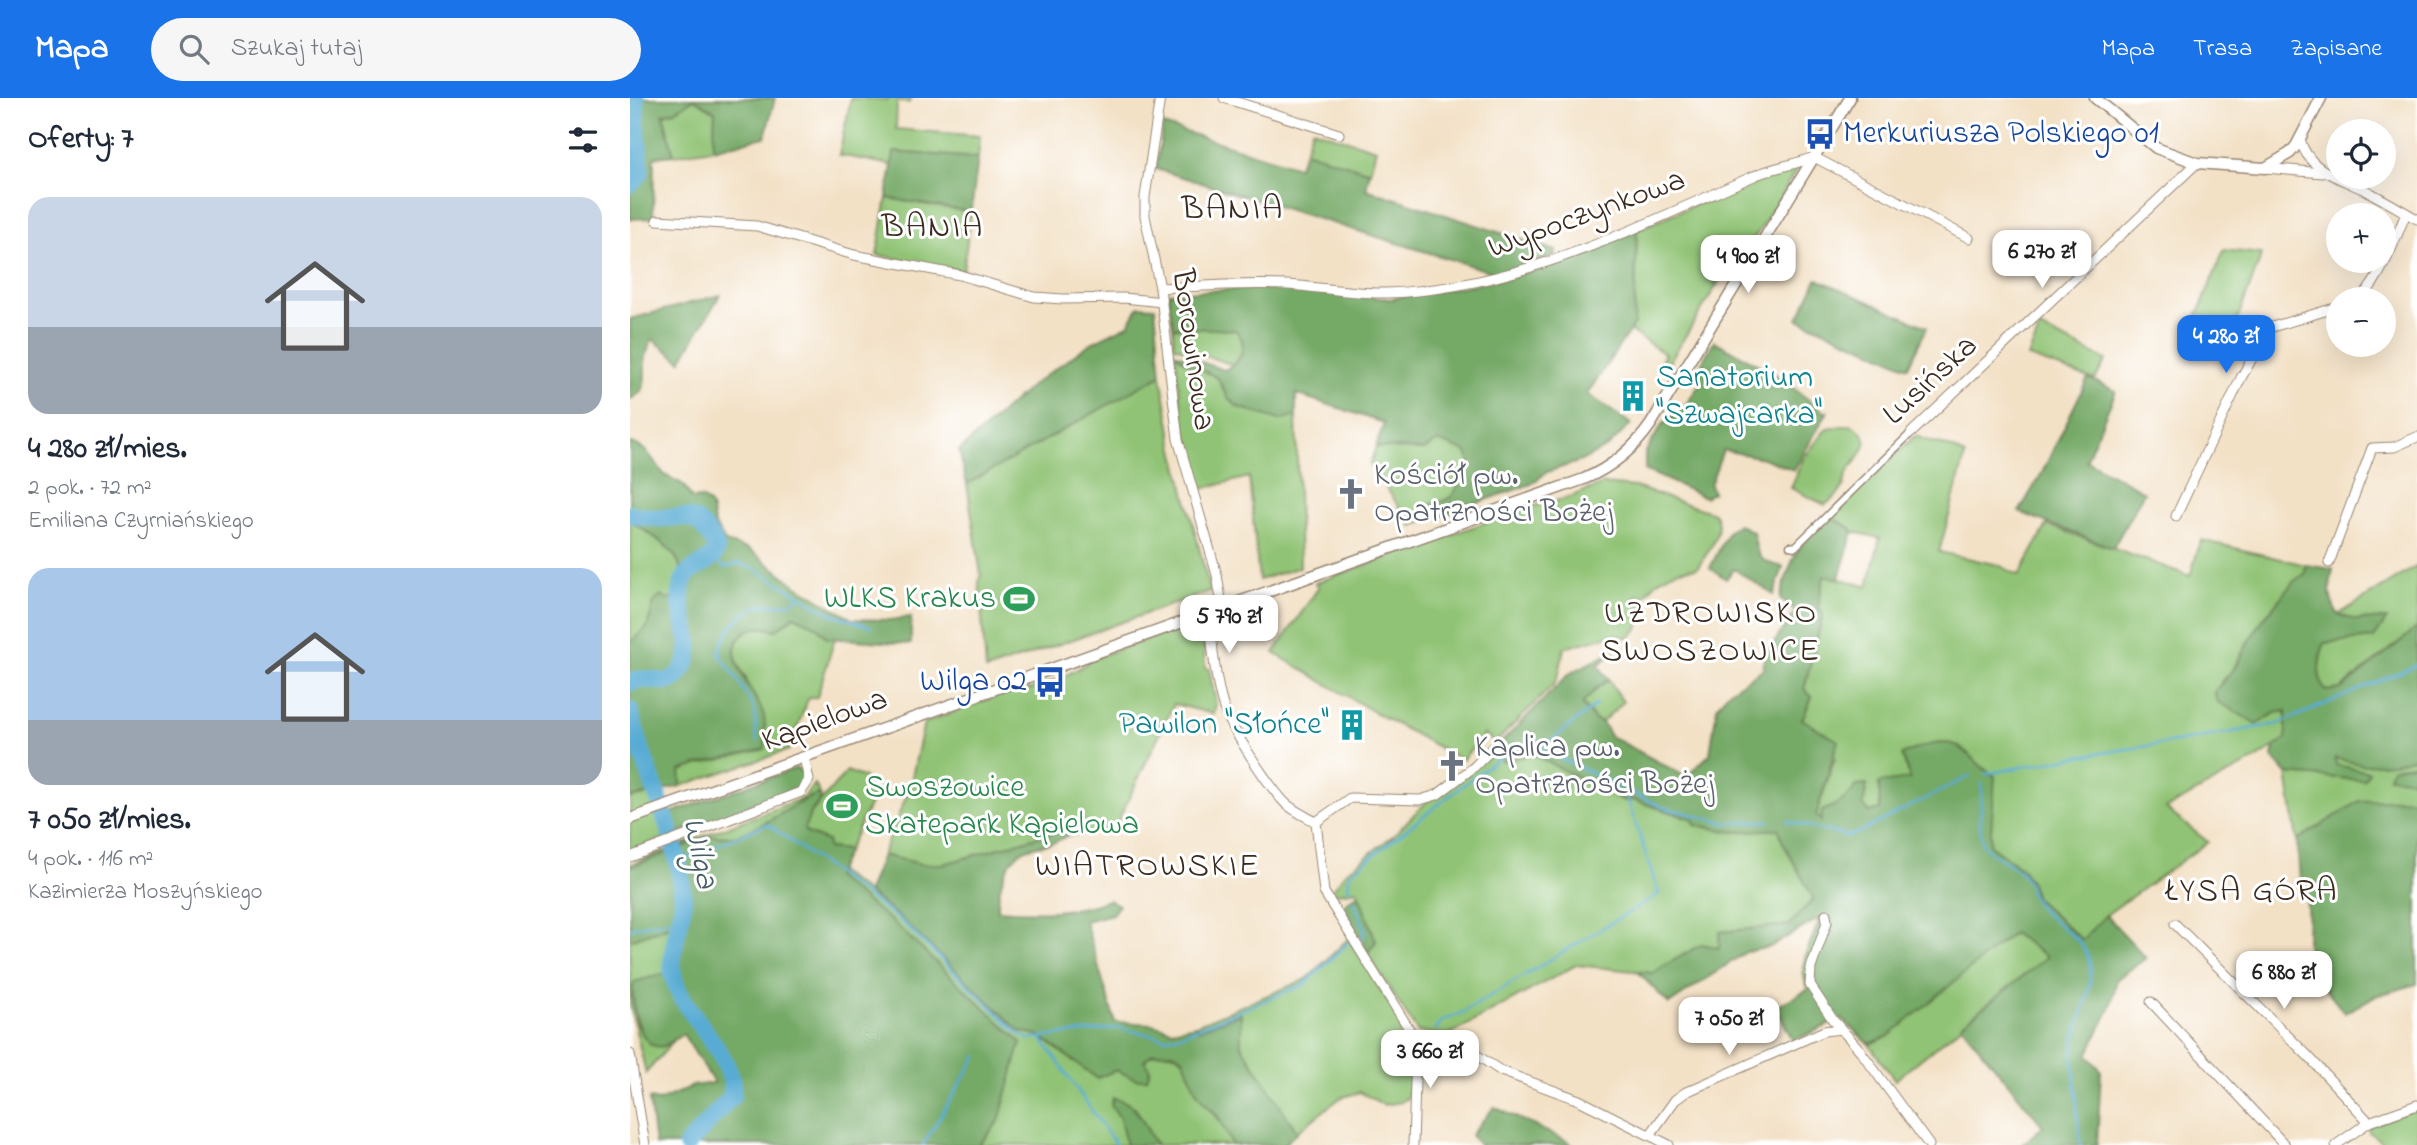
<!DOCTYPE html>
<html lang="pl">
<head>
<meta charset="utf-8">
<style>
  body { margin:0; font-family:"Indie Flower",sans-serif; background:#f6f6f7; color:#1f2937; height:100vh; display:flex; flex-direction:column; font-size:26px; white-space:nowrap }
  * { box-sizing:border-box; margin:0 }
  p { font-size:23px; color:#747a83 }
  .icon { flex:none; width:38px; height:38px; fill:none; stroke:currentColor; stroke-width:2; stroke-linecap:round; stroke-linejoin:round }
  .map { position:relative; flex:1; overflow:hidden }
  .panel { display:flex; flex-direction:column; background:#fff; width:630px }
  .panel>* { flex:none }
  .controls { position:absolute; left:1696px; top:21px; display:grid; gap:14px }
  .controls a { display:grid; place-items:center; width:70px; height:70px; border-radius:50%; background:#fff; box-shadow:0 7px 28px #0002; font-size:35px }
  .price { position:absolute; translate:-50% -60px; padding:0 16px; border-radius:14px; background:#fff; color:#222; font-size:23px; line-height:46px; filter:drop-shadow(0 2px 4px #0008) }
  .price::after { content:''; position:absolute; left:50%; top:42px; width:21px; height:16px; margin-left:-10px; background:inherit; clip-path:polygon(0 0,100% 0,50% 100%) }
  .price.active { background:#1a73e8; color:#fff }
  ul { padding:0; list-style:none }
  li { display:grid; align-content:center; gap:14px; height:371px; padding:0 28px }
  li span { display:grid; place-items:center; height:217px; border-radius:21px; color:#555 }
  li>.icon { margin-inline-start:auto }
  span .icon { width:126px; height:126px; fill:#fffc; stroke-width:1 }
  li b { font-size:30px }
  h2 { display:flex; justify-content:space-between; align-items:center; height:84px; padding:0 28px; font-size:30px }
  header { display:flex; align-items:center; gap:42px; box-sizing:border-box; height:98px; padding:0 35px; background:#1a73e8; color:#fff }
  header strong { font-size:33px }
  nav { display:flex; gap:38px; margin-inline-start:auto; font-size:24px }
  .search { width:490px; height:63px; background:#f6f6f7; display:flex; align-items:center; gap:18px; box-sizing:border-box; padding:0 24px; border-radius:38px; color:#747a83; font-size:26px }
  main { display:flex; flex:1; min-height:0 }
  .map>svg:first-child { display:block }
</style>
</head>
<body>
<header>
<strong>Mapa</strong>
<div class="search"><svg class="icon" aria-label="search" viewBox="0 0 24 24"><circle cx="10" cy="10" r="6"/><path d="M15 15l6 6"/></svg>Szukaj tutaj</div>
<nav><a>Mapa</a><a>Trasa</a><a>Zapisane</a></nav>
</header>
<main>
<section class="panel">
<h2>Oferty: 7<svg class="icon" aria-label="filters" viewBox="0 0 24 24"><path d="M4 7h16M4 17h16"/><circle cx="9" cy="7" r="2"/><circle cx="15" cy="17" r="2"/></svg></h2>
<ul>
<li><span style="background:linear-gradient(#c9d6e8 60%,#9aa5b1 0)"><svg class="icon" aria-label="home" viewBox="0 0 24 24"><path d="M3 11l9-7 9 7M6 9v11h12V9"/></svg></span><div><b>4 280 zł/mies.</b><p>2 pok. · 72 m²</p><p>Emiliana Czyrniańskiego</p></div></li>
<li><span style="background:linear-gradient(#a9c7e8 70%,#9aa5b1 0)"><svg class="icon" aria-label="home" viewBox="0 0 24 24"><path d="M3 11l9-7 9 7M6 9v11h12V9"/></svg></span><div><b>7 050 zł/mies.</b><p>4 pok. · 116 m²</p><p>Kazimierza Moszyńskiego</p></div></li>
</ul>
</section>
<div class="map">
<svg width="1787" height="1047" viewBox="0 0 1787 1047">
  <rect width="100%" height="100%" fill="#fff"/>
  <filter id="ink" filterUnits="userSpaceOnUse"><feTurbulence type="fractalNoise" baseFrequency=".0143" numOctaves="2"/><feDisplacementMap in="SourceGraphic" scale="14" xChannelSelector="R" yChannelSelector="G"/><feConvolveMatrix kernelMatrix="1 2 1 2 8 2 1 2 1" color-interpolation-filters="sRGB"/></filter>
  <filter id="wash" filterUnits="userSpaceOnUse"><feTurbulence type="fractalNoise" baseFrequency=".00686" numOctaves="4" result="noise"/><feDisplacementMap in="SourceGraphic" scale="28" xChannelSelector="R" yChannelSelector="G"/><feGaussianBlur stdDeviation="1.57" result="paint"/><feColorMatrix in="noise" values="0 0 0 0 0 0 0 0 0 0 0 0 0 0 0 0 0 1.4 0 .05"/><feComposite in="paint" operator="in"/></filter>
  <g filter="url(#wash)">
    <rect width="100%" height="100%" fill="#f3e1c6"/>
    <g fill="#90c374" stroke="#667649" stroke-width="2">
      <polygon points="221,0 257,2 259,0 281,0 279,5 267,4 266,31 350,38 348,60 265,54 262,67 209,57"/>
      <polygon points="64,1 85,14 83,51 44,57 33,16 45,13"/>
      <polygon points="682,31 746,51 740,74 675,53"/>
      <path d="M1168 69C1147 103 1128 143 1097 169L1099 160 1083 154 1075 163 1073 172 1085 186 1086 178 1095 174 1036 269 1030 265 1035 256 999 232 1004 226 1007 132 1133 77Z"/>
      <polygon points="257,100 341,114 333,173 247,157"/>
      <polygon points="1594,152 1632,156 1605,228 1570,228 1566,221"/>
      <path d="M543 229 605 232C617 243 613 256 604 267L544 248Z"/>
      <polygon points="1410,230 1476,262 1465,282 1398,259"/>
      <polygon points="545,255 554,263 588,280 594,293 608,309 650,322 666,318 670,469 629,482 619,379 571,391 553,324"/>
      <polygon points="531,277 544,351 580,493 356,572 349,483 351,477 337,386"/>
      <path d="M1222 327C1250 343 1227 358 1218 374 1215 379 1215 386 1212 391 1209 397 1201 402 1195 407L1161 390 1173 361 1197 330Z"/>
      <path d="M1285 338 1324 351 1335 358 1309 454 1369 467 1389 478 1417 427 1560 478 1571 442 1676 467 1675 476C1659 487 1629 525 1619 543 1610 558 1605 572 1591 584L1637 621 1645 615 1656 613V641L1628 660 1536 711 1578 744 1476 817 1452 842 1406 801 1401 785 1392 771 1360 747 1354 673 1328 648 1272 658 1280 681 1250 712 1240 715 1233 707 1220 697 1212 704 1192 713 1191 724 1186 717 1205 660 1172 621 1182 599 1174 591 1193 518 1188 507 1194 477 1238 488 1250 440 1223 434 1221 430 1198 418Z"/>
      <path d="M808 343 837 354 840 363C837 371 831 378 829 385 822 404 815 402 797 407L788 426 782 428 740 366 746 349 794 352Z"/>
      <path d="M973 386 1005 389 1084 415C1096 431 1077 456 1067 470 1044 470 1028 479 1015 498L1006 497 1005 501 1014 504 1009 520V529L999 540 985 536 934 550 929 575 925 585 865 645 855 636 832 662 751 618 644 555 689 489 685 485 899 409 934 401Z"/>
      <path d="M0 423C21 436 73 467 45 498 39 504 29 508 22 513L17 529 0 545Z"/>
      <path d="M1787 468V530L1710 591 1696 593C1685 576 1689 564 1694 545L1743 540 1756 521 1725 522 1708 517Z"/>
      <path d="M164 518 187 528 197 540H205L187 599 178 601 159 652 51 688 50 673 67 667 117 582C102 558 96 544 125 528L146 532Z"/>
      <polygon points="564,525 571,526 576,529 577,545 574,545 575,570 579,571 586,605 584,616 544,606 484,731 436,738 437,730 314,766 291,766 252,757 279,692 294,625 376,595 401,591 429,581 456,566 458,562"/>
      <polygon points="979,582 993,604 972,624 965,622 952,605 968,589"/>
      <polygon points="864,652 872,663 902,656 992,702 1000,703 1000,701 1063,721 1065,727 1104,734 1149,730 1152,743 1184,801 1159,827 1090,834 1089,850 1072,846 1022,875 946,867 819,937 788,934 737,856 746,843 727,792 702,796 701,794 715,775 764,737 798,702"/>
      <path d="M1787 659V665L1762 670 1759 679 1787 682V706L1780 701 1730 703 1667 742 1657 676 1733 682 1739 674 1705 667V660C1737 668 1756 667 1787 659Z"/>
      <polygon points="217,673 235,680 244,697 218,752 198,750 197,743 177,735 174,731 180,716"/>
      <path d="M185 686 190 696 180 699C155 712 133 729 105 738 97 740 87 737 78 739L0 769V766L173 700Z"/>
      <polygon points="22,696 36,740 0,753 0,700"/>
      <path d="M208 774C276 819 332 878 390 933L408 937 467 980 486 972 506 981C512 968 515 956 530 955 566 952 556 982 572 1002 585 1019 595 1026 602 1047H526L505 1009 483 1000 481 1007 490 1020 496 1047H349L369 1023 204 779Z"/>
      <path d="M45 825 37 875 4 884C0 898 4 916 8 930L33 948 46 940 16 975 0 908V842Z"/>
      <polygon points="1382,835 1418,858 1265,982 1239,946 1259,938"/>
      <polygon points="719,840 779,938 782,996 771,1004 754,1007 730,994 710,1000 667,1034 611,947 568,933 566,927 677,881"/>
      <polygon points="1784,1011 1787,1012 1787,1047 1755,1047 1739,1034 1739,1029"/>
    </g>
    <g fill="#74a966" stroke="#586a42" stroke-width="2">
      <polygon points="0,0 145,0 135,39 83,51 85,13 64,1 45,13 33,16 44,57 24,59 23,120 0,121"/>
      <polygon points="533,27 668,69 675,53 740,74 736,91 926,153 926,157 868,176 526,71"/>
      <polygon points="264,54 348,60 341,114 257,100"/>
      <path d="M1007 132 1004 226 957 296 1001 326 979 348 951 363 917 374 901 386 788 426 797 407C815 402 822 404 829 385 831 378 837 371 840 364L837 354 808 343 794 352 746 349 754 325 666 296V318L650 322 608 309 598 300 588 280 554 263 545 255 594 272C611 265 620 246 605 232L543 229 538 195 645 189 760 201 880 180 941 159Z"/>
      <polygon points="1187,181 1297,229 1278,269 1168,221"/>
      <path d="M90 197 51 263 22 241C20 248 16 255 15 263 14 279 19 293 0 301V221Z"/>
      <polygon points="509,208 525,209 531,277 337,386 329,353 401,288 461,245 498,227"/>
      <polygon points="1084,243 1142,274 1196,315 1198,313 1164,372 1133,360 1093,352 1080,387 1083,394 1075,399 1015,372 1015,355 1032,327 1055,308 1069,287 1072,264"/>
      <polygon points="1458,280 1486,293 1456,362 1514,394 1483,450 1389,414 1412,375"/>
      <path d="M0 345C18 349 22 362 33 375 39 382 47 381 53 387 57 390 59 397 62 401L71 400 79 405 82 412 84 426 95 444 120 452 167 488 222 521 261 522 281 519V546L197 540 186 528 164 518 146 532C132 530 122 526 111 538 92 557 124 593 132 612 137 623 135 639 135 651L67 667 50 673 51 688 0 700V545L17 529 24 504 31 498 38 502C45 498 49 493 51 484 57 455 21 436 0 423Z"/>
      <path d="M1198 418 1221 430 1223 434 1209 480 1194 478 1188 507 1193 517 1174 591 1182 599 1172 621 1208 643 1186 717 1191 723 1192 713C1206 707 1217 702 1226 688L1237 687 1233 707 1240 715 1250 712 1249 685 1280 681 1272 657C1286 650 1310 641 1326 647 1339 653 1350 671 1365 678L1360 747 1392 771 1401 785 1406 801 1452 842 1476 817 1516 860 1487 881 1480 911 1457 957 1471 972 1467 1047H1392L1413 1028 1331 927 1417 859 1383 835 1259 938 1239 946 1212 921 1163 943 1146 909 1179 891C1164 867 1183 844 1190 820L1140 849 1116 854 1039 906 1007 873 1022 875 1072 846 1089 850 1090 834 1159 827 1184 801 1152 743 1149 731 1104 734 1065 727 1063 721 1001 701 1000 703 992 702 902 656 874 663 866 650 939 576 982 553 984 555 968 567 979 582 968 589 952 606 965 622 972 624 980 638 1056 679 1080 656 1087 609 1098 594 1133 571 1134 559 1166 513 1150 501C1161 460 1167 447 1198 418Z"/>
      <path d="M1108 426 1123 434C1128 459 1127 463 1153 469L1144 497 1104 471 1096 481 1080 470 1098 434Z"/>
      <path d="M1676 467 1703 471C1699 490 1698 500 1708 517L1725 522 1757 521 1744 540 1694 545C1689 564 1685 576 1696 593L1711 591 1787 530V659L1763 665 1733 667 1705 660 1706 667 1739 674 1734 682 1657 676 1642 659 1644 649 1656 641V613L1645 615 1627 626 1588 604 1584 594 1608 566 1618 544 1632 523 1664 483 1675 476Z"/>
      <polygon points="1787,665 1787,682 1759,679 1762,670"/>
      <polygon points="166,670 174,674 174,681 168,690 36,740 29,719"/>
      <path d="M190 696 191 701 181 714 174 731 177 735 197 743 198 750 218 752 205 779 264 825 391 944 369 1023 349 1047H25L19 1001 29 1003 63 988 84 985 53 936C47 939 40 946 34 948 8 955 0 900 4 884L37 875 45 826 0 842V769L78 739C87 737 97 740 105 738 133 729 155 712 180 699Z"/>
      <path d="M1780 701 1787 706V886L1745 898 1715 915C1702 899 1685 882 1679 861 1674 844 1681 817 1675 795H1671L1667 742 1730 703Z"/>
      <path d="M438 730 436 738C425 747 412 746 399 750 376 757 367 791 368 812 405 815 444 815 479 802L489 807 482 816 455 823 485 924 522 926 542 932 566 927 568 932 611 915V947L667 1034 654 1047H602L587 1017 572 1002 566 993 553 960 543 954 523 955 514 962 520 971 517 981H506L486 972 467 980 408 937 390 933 271 821 238 794 252 757 291 766H314Z"/>
      <path d="M729 797 746 843 737 856 735 848 713 812C714 803 721 801 729 797Z"/>
      <path d="M483 1000C509 1004 513 1027 526 1047H496L490 1020 481 1007Z"/>
      <polygon points="864,1009 939,1044 942,1047 849,1047 841,1037"/>
    </g>
    <g fill="none" stroke-linecap="round" stroke-linejoin="round">
      <g stroke="#58acd4" stroke-width="2.5">
        <polyline points="83,460 95,470 108,465 125,471 197,514 241,529"/>
        <path d="M127 644 125 612 108 582 89 556C93 536 111 511 133 507 148 505 157 511 169 498"/>
        <polyline points="909,652 966,607"/>
        <polyline points="1355,676 1450,658 1552,643 1648,626 1787,567"/>
        <polyline points="1352,686 1350,731 1353,746 1361,755 1390,773 1399,786"/>
        <polyline points="1157,723 1217,738 1230,734 1340,678"/>
        <polyline points="48,764 135,727 139,727 271,823 388,935 398,941 487,930 536,940 553,936 675,886 718,845"/>
        <path d="M1399 789C1408 826 1456 832 1460 867 1463 894 1449 919 1444 945 1441 961 1445 978 1446 993 1448 1011 1447 1030 1451 1047"/>
        <polyline points="719,792 718,780 723,773 854,671 874,657 886,653 909,652 922,656 1032,709 1096,725 1139,723"/>
        <polyline points="724,803 735,832 732,841"/>
        <polyline points="0,830 50,820"/>
        <polyline points="806,931 812,923 832,915 1029,796 995,693"/>
        <polyline points="412,941 486,1047"/>
        <polyline points="293,1047 347,958"/>
      </g>
      <g stroke="#58acd4" stroke-width="18">
        <path d="M0 86 10 76C10 51 4 26 6 0"/>
        <path d="M0 416C10 418 21 420 32 420 43 420 53 417 64 422 71 425 77 434 82 441 97 462 64 466 56 478 51 485 50 497 51 504 53 531 70 551 49 576 36 593 17 574 0 585"/>
        <path d="M0 613C12 667 42 723 50 776 51 784 53 794 53 802 52 828 37 855 44 881 53 916 108 960 102 998L57 1047"/>
      </g>
    </g>
  </g>
  <g filter="url(#ink)">
    <g fill="none" stroke-linecap="round" stroke-linejoin="round">
      <defs>
        <polyline id="pedestrian" points="1160,448 1165,449 1281,335"/>
        <g id="minor">
          <polyline points="530,0 515,99 515,118 530,190 548,341 587,477 592,508"/>
          <polyline points="594,0 709,36"/>
          <path d="M1670 41C1678 72 1707 79 1733 91 1751 100 1769 111 1787 121"/>
          <polyline points="1635,70 1693,75"/>
          <polyline points="27,122 127,128 224,157 330,177 404,199 433,201 494,200 532,204"/>
          <path d="M530 190C572 188 614 185 657 187 690 189 724 196 757 195 887 191 1007 129 1124 78 1143 69 1165 67 1184 59L1339 140"/>
          <path d="M1731 201C1752 177 1764 145 1776 115"/>
          <polyline points="1281,335 1567,65"/>
          <polyline points="1546,418 1611,280 1639,230 1701,211 1708,211"/>
          <polyline points="1699,465 1742,350 1764,349 1787,339"/>
          <path d="M579 513C582 543 584 575 592 604 598 627 637 685 654 704 662 712 675 718 686 724L694 794 784 939 817 941 831 947 871 973 949 1002 1039 1047"/>
          <polyline points="686,724 720,700 790,702 807,697 844,669 867,646"/>
          <polyline points="0,759 171,694 179,682 174,659"/>
          <polyline points="1196,816 1197,824 1181,870 1180,887 1203,922 1229,951 1299,1047"/>
          <polyline points="1545,826 1678,958 1739,1024"/>
          <polyline points="1521,904 1655,1047"/>
          <polyline points="0,956 15,1047"/>
          <polyline points="1020,1037 1045,1002 1056,994 1194,933 1211,931"/>
          <polyline points="783,1047 786,953 784,939"/>
          <polyline points="1706,1047 1739,1024 1787,1007"/>
        </g>
        <g id="tertiary">
          <polyline points="1465,0 1526,50 1567,65 1635,70 1660,55 1666,48 1691,0"/>
          <path d="M0 721 954 381C982 369 1004 351 1021 326L1220 0"/>
        </g>
      </defs>
      <use href="#pedestrian" stroke="#978672" stroke-width="9"/>
      <use href="#minor" stroke="#978672" stroke-width="11"/>
      <use href="#tertiary" stroke="#978672" stroke-width="13"/>
      <use href="#pedestrian" stroke="#fff" stroke-width="6"/>
      <use href="#minor" stroke="#fff" stroke-width="9"/>
      <use href="#tertiary" stroke="#fff" stroke-width="10"/>
    </g>
  </g>
  <defs>
    <symbol id="bus-bare" viewBox="-9 -9 18 18"><path d="M-5-6H5V4H4V6H2V4H-2V6H-4V4H-5ZM-3.5-4V0h7V-4ZM-3.5 1.2v1.5H-2V1.2ZM2 1.2v1.5H3.5V1.2Z" fill="#1a4fb4" stroke="#fff" stroke-width="2.5" paint-order="stroke"/></symbol>
    <symbol id="building-bare" viewBox="-9 -9 18 18"><path d="M-4-6H4V6H1V3H-1V6H-4ZM-2.5-4.3h1.7v1.8h-1.7ZM.8-4.3h1.7v1.8H.8ZM-2.5-1h1.7V.8h-1.7ZM.8-1h1.7V.8H.8Z" fill="#0f9aa8" stroke="#fff" stroke-width="2.5" paint-order="stroke"/></symbol>
    <symbol id="church-bare" viewBox="-9 -9 18 18"><path d="M-1.2-6h2.4v3.5h3.3v2.4h-3.3V6h-2.4V-.1h-3.3v-2.4h3.3Z" fill="#6b7280" stroke="#fff" stroke-width="2.5" paint-order="stroke"/></symbol>
    <symbol id="stadium-bare" viewBox="-9 -9 18 18"><path d="M0-5a6.5 5 0 1 0 0 10a6.5 5 0 1 0 0-10ZM-3.5-1.8h7v3.6h-7Z" fill="#2e9e5b" stroke="#fff" stroke-width="2.5" paint-order="stroke"/></symbol>
  </defs>
  <g fill-rule="evenodd">
    <use href="#bus-bare" x="1168" y="14" width="44" height="44"/>
    <use href="#building-bare" x="981" y="276" width="44" height="44"/>
    <use href="#church-bare" x="699" y="374" width="44" height="44"/>
    <use href="#stadium-bare" x="367" y="479" width="44" height="44"/>
    <use href="#bus-bare" x="398" y="562" width="44" height="44"/>
    <use href="#building-bare" x="700" y="605" width="44" height="44"/>
    <use href="#church-bare" x="800" y="646" width="44" height="44"/>
    <use href="#stadium-bare" x="190" y="686" width="44" height="44"/>
  </g>
  <g text-anchor="middle" dominant-baseline="central" stroke-width="6" stroke-linejoin="round" paint-order="stroke">
    <g font-size="32" fill="#164399" stroke="#fff" text-anchor="start">
      <text x="1213" y="36">Merkuriusza Polskiego 01</text>
      <text x="397" y="584" text-anchor="end">Wilga 02</text>
    </g>
    <g font-size="32" fill="#3b2a1e" stroke="#fff">
      <text transform="translate(957 117) rotate(-20)">Wypoczynkowa</text>
      <text transform="translate(562 252) rotate(82)">Borowinowa</text>
      <text transform="translate(1301 283) rotate(-43)">Lusińska</text>
      <text transform="translate(195 623) rotate(-20)">Kąpielowa</text>
    </g>
    <g font-size="32" fill="#0d838f" stroke="#fff" text-anchor="start">
      <text x="1026" y="280">Sanatorium<tspan x="1026" dy="37">"Szwajcarka"</tspan></text>
      <text x="699" y="627" text-anchor="end">Pawilon "Słońce"</text>
    </g>
    <g font-size="32" fill="#5b616d" stroke="#fff" text-anchor="start">
      <text x="744" y="378">Kościół pw.<tspan x="744" dy="37">Opatrzności Bożej</tspan></text>
      <text x="845" y="650">Kaplica pw.<tspan x="845" dy="37">Opatrzności Bożej</tspan></text>
    </g>
    <g font-size="32" fill="#27864d" stroke="#fff" text-anchor="end">
      <text x="366" y="501">WLKS Krakus</text>
      <text x="235" y="690" text-anchor="start">Swoszowice<tspan x="235" dy="37">Skatepark Kąpielowa</tspan></text>
    </g>
    <g font-size="33" letter-spacing="2" fill="#3b2a1e" stroke="#fff">
      <text x="603" y="112">BANIA</text>
      <text x="303" y="130">BANIA</text>
      <text x="1081" y="516">UZDROWISKO<tspan x="1081" dy="38">SWOSZOWICE</tspan></text>
      <text x="518" y="769">WIATROWSKIE</text>
      <text x="1622" y="794">ŁYSA GÓRA</text>
    </g>
    <g font-size="33" font-style="italic" fill="#475e67" stroke="#fff">
      <text transform="translate(69 755) rotate(78)">Wilga</text>
    </g>
  </g>
</svg>
<div class="controls">
<a><svg class="icon" aria-label="locate" viewBox="0 0 24 24"><circle cx="12" cy="12" r="6"/><path d="M12 2v4M12 18v4M2 12h4M18 12h4"/></svg></a>
<a>+</a>
<a>−</a>
</div>
<b class="price" style="left:1412px;top:192px">6 270 zł</b>
<b class="price" style="left:1118px;top:197px">4 900 zł</b>
<b class="price active" style="left:1596px;top:277px">4 280 zł</b>
<b class="price" style="left:599px;top:557px">5 790 zł</b>
<b class="price" style="left:1654px;top:913px">6 880 zł</b>
<b class="price" style="left:1099px;top:959px">7 050 zł</b>
<b class="price" style="left:800px;top:992px">3 660 zł</b>
</div>
</main>
</body>
</html>
